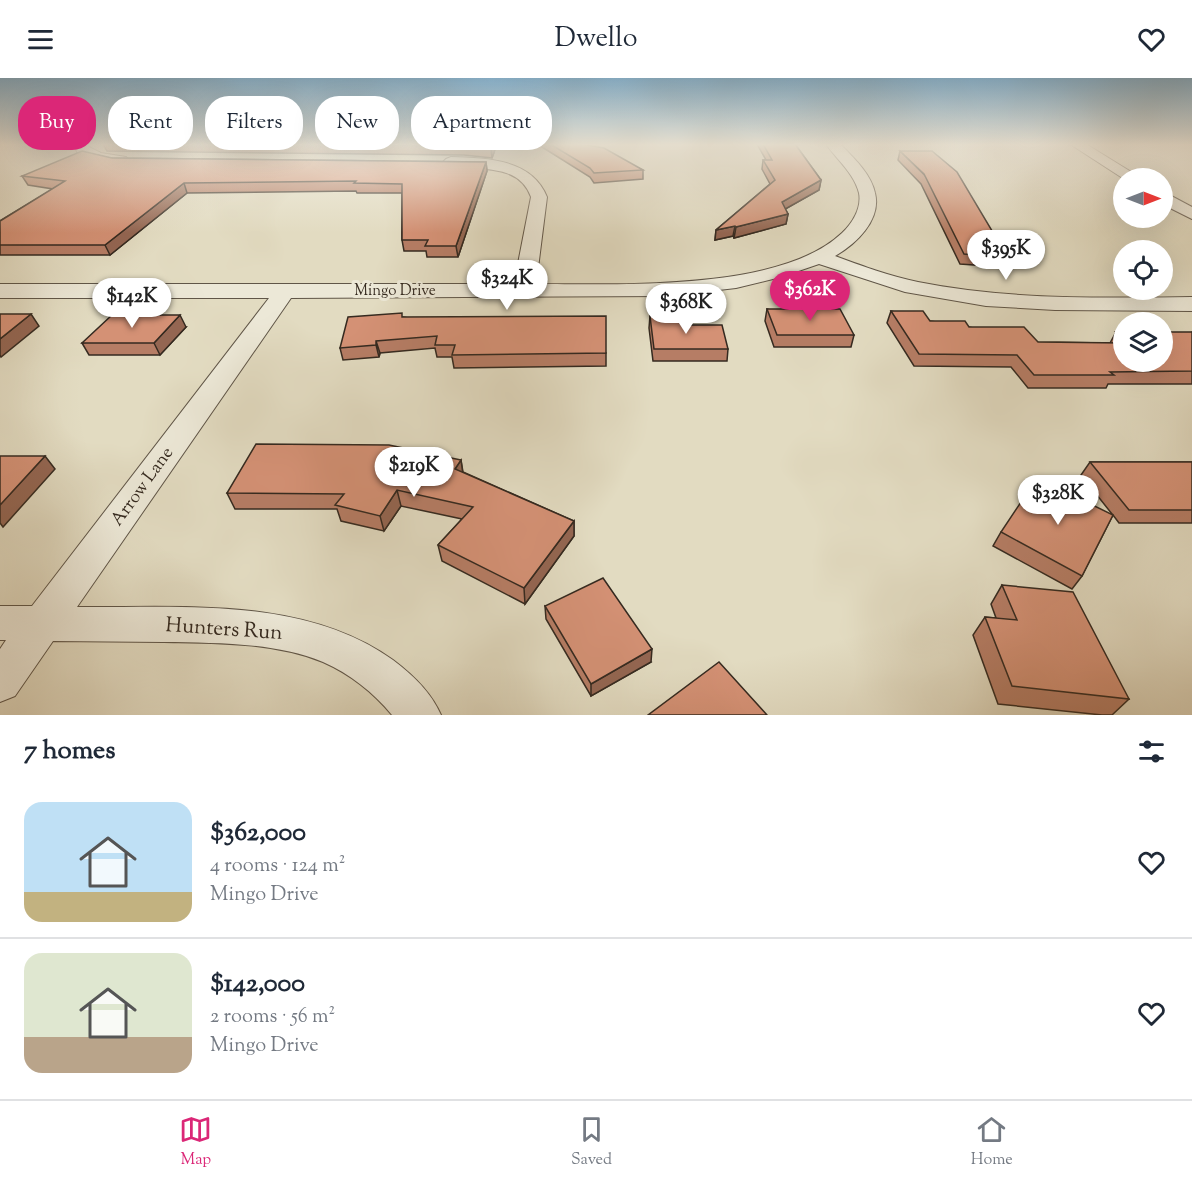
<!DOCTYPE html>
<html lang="en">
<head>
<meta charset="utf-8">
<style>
  body { margin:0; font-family:"Sorts Mill Goudy",serif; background:#f6f6f7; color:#1f2937; height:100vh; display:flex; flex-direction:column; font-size:22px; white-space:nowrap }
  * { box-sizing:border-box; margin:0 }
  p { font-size:20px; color:#747a83 }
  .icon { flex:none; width:33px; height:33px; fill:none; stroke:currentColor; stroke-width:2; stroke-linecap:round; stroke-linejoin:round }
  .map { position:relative; height:637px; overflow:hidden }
  .side { display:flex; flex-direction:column; background:#fff; flex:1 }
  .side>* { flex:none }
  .banner { position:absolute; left:18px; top:18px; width:600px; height:54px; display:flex; gap:12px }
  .needle { width:39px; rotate:90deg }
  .controls { position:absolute; left:1113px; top:90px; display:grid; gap:12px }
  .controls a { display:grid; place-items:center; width:60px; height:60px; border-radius:50%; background:#fff; box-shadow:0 6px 24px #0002; font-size:30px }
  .price { position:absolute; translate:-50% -51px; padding:0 14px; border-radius:21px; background:#fff; color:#222; font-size:20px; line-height:39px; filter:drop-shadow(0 2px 3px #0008) }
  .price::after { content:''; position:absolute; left:50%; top:36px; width:18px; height:14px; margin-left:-9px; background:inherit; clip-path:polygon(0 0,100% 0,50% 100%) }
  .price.active { background:#db2777; color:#fff }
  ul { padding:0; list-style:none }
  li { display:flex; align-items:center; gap:18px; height:150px; padding:0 24px }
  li+li { border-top:2px solid #e0e1e3 }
  li span { display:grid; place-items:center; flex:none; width:168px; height:120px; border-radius:18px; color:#555 }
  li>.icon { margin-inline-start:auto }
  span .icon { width:72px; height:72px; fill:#fffc; stroke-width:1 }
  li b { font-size:26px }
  h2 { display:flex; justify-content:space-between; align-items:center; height:72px; padding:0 24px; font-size:26px }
  .tag { padding:0 21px; border-radius:24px; background:#fff; box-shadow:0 6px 24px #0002; font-size:21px; line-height:54px }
  .tag.active { background:#db2777; color:#fff }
  header { display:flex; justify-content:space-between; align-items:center; height:78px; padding:0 24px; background:#fff; font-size:27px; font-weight:600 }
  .dock { display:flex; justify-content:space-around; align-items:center; height:84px; border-top:2px solid #e0e1e3; background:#fff; font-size:16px; color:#747a83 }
  .dock a { display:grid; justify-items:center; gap:3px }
  .dock .active { color:#db2777 }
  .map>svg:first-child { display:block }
</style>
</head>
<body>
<header><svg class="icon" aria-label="menu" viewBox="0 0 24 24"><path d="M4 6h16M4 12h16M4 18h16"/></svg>Dwello<svg class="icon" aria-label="heart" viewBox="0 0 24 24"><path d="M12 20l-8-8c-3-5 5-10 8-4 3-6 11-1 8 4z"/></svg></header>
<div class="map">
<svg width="1192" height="637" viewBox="0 0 1192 637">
  <rect width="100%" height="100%" fill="#e2dbc1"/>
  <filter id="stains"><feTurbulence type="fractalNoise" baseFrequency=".00333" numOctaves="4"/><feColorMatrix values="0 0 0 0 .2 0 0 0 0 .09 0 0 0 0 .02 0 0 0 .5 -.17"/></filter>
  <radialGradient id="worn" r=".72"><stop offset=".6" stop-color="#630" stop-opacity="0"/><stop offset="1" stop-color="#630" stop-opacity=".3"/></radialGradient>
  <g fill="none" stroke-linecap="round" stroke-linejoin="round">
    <defs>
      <g id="street">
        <path d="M74 66H88L89 69 101 75 126 79 129 82C117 94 89 81 77 74Z"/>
        <path d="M826 66H840C854 80 871 96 875 115 882 142 855 167 835 178 862 188 889 198 918 204 1008 222 1100 220 1192 219V233L1055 232 986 228 905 214 819 186 781 199 736 210 667 218 291 220 77 529C181 530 304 518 393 582 413 597 431 614 441 637H392C373 614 350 596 323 584 274 564 215 565 164 564 127 564 90 563 53 563L15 618 0 624V571L6 562H0V528H32L269 220H0V206H514L531 119C518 83 475 94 446 87L443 84 446 81 451 79C487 80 532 81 547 119L536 206C617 206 780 214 842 155 852 146 862 130 859 115 854 95 837 82 826 66Z"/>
        <polygon points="1070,66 1086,66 1141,100 1124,101"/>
        <polygon points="1162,113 1192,129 1192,141 1162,126"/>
      </g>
    </defs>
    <use href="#street" stroke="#605648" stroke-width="2"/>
    <use href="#street" fill="#ece8d7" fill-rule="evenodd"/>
  </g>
  <g fill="#b67d65" stroke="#352a20" stroke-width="1.5">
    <polygon points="103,66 497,66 492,80 464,77 107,73"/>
    <polygon points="542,66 581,66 643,92 643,101 594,105 590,99 542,69"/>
    <polygon points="757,66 795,66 821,102 819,112 785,131 788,136 786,146 734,160 733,158 715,162 716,152 770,106 762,91 763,82 766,82"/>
    <polygon points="900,73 1007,178 1002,189 960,186 921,106 898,82"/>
    <polygon points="112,80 486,84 487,93 458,179 427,179 426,173 404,173 402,162 402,115 357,115 356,113 187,115 110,177 0,177 0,143 53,111 28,107 22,98"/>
    <polygon points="767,231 854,257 851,269 774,269 765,243"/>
    <polygon points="891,233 930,243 969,249 1038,264 1110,265 1116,254 1124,254 1124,284 1192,254 1192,306 1108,306 1106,310 1028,310 1011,289 914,288 887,245"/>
    <polygon points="650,238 687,247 728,271 727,283 653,283 649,250"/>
    <polygon points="403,239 606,275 606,288 454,290 452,279 437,279 435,270 380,275 379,279 343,282 340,270"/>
    <polygon points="186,249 160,277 89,277 82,265"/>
    <polygon points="461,382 463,394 574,443 574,458 525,526 442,483 438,467 462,441 401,428 384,453 341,443 337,431 235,431 227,415"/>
    <polygon points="1090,384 1192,384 1192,445 1119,445 1113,437 1082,498 1072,511 993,468 1001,454 1112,436 1081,397"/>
    <polygon points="1002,507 1129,621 1112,637 1102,637 998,626 973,557 985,539 996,540 991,526"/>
    <polygon points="545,528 651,584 591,618 546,541"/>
  </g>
  <g fill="#946652" stroke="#352a20" stroke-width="1.5">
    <polygon points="493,66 497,66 492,80 491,71"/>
    <polygon points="486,84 487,93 458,179 456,168"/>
    <polygon points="821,102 819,112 780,134 782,124"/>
    <polygon points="184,105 187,115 110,177 105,167"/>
    <polygon points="788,136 786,146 734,160 736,149"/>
    <polygon points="735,148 733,158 715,162 716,152"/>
    <polygon points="31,236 39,248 1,279 0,277 0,261"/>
    <polygon points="180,237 186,249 160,277 154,265"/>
    <polygon points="376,263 380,275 379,279 376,267"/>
    <polygon points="45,378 55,391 3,449 0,445 0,427"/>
    <polygon points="461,382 463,397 455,391"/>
    <polygon points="397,412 401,428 384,453 380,438"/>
    <polygon points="574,443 574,458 525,526 524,510"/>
    <polygon points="652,571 651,584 591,618 591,606"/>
  </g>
  <g fill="#d49175" stroke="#352a20" stroke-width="1.5">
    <polygon points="241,66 493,66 491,71 463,68"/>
    <polygon points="550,66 581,66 604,70 643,92 594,95 590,90"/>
    <polygon points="763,66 795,66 821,102 782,124 788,136 736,149 735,148 716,152 775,102 763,82 772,82"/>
    <polygon points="82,73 112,80 486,84 456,168 425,168 428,162 402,162 402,106 354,105 356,103 184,105 105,167 0,167 0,143 65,103 22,98"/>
    <polygon points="900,73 932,73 957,94 1007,178 964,176 924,96"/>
    <polygon points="767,231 840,231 854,257 777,257"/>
    <polygon points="891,233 923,233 930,243 965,243 969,249 1024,249 1038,264 1124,265 1124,284 1162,284 1162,254 1192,254 1192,293 1110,294 1114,297 1034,297 1017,277 919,276"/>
    <polygon points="402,235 402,239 606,238 606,275 452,277 455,267 435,267 437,258 376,263 376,267 340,270 348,239"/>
    <polygon points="0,236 31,236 0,261"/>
    <polygon points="112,237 180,237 154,265 82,265"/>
    <polygon points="650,238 685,238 687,247 722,247 728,271 654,271"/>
    <polygon points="1116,254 1124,254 1124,260"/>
    <polygon points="256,366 389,367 461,382 455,391 574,443 524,510 438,467 473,429 397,412 380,438 335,427 344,416 227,415"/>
    <polygon points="0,378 45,378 0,427"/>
    <polygon points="1090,384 1192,384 1192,432 1129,432"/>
    <polygon points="1037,400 1113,437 1082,498 1001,454"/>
    <polygon points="603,500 652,571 591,606 545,528"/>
    <polygon points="1002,507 1073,514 1129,621 1012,608 985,539 1017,542"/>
    <polygon points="719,584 767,637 648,637"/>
  </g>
  <linearGradient id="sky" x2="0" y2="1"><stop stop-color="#87b6d5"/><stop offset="0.43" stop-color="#f2efe3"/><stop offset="1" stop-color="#f2efe3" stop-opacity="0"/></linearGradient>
  <rect width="1192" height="155" fill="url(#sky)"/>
  <g text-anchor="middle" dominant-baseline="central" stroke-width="6" stroke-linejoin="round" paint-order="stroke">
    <g font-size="15" fill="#352a20" stroke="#ece8d7">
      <text x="395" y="213">Mingo Drive</text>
    </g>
    <g font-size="18" fill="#352a20" stroke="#ece8d7">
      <text transform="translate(143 409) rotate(-54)">Arrow Lane</text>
    </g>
    <g font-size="21" fill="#352a20" stroke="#ece8d7">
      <text transform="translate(224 552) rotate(4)">Hunters Run</text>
    </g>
  </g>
  <rect width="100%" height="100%" filter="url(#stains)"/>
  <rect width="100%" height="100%" fill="url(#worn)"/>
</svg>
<div class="controls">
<a><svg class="needle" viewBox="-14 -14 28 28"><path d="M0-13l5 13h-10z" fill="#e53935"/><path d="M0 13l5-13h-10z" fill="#747a83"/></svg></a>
<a><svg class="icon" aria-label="locate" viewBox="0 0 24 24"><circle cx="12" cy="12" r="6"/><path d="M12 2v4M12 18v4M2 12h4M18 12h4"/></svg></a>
<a><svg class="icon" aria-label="layers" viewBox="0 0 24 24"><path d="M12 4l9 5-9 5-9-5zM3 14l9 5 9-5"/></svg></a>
</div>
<b class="price" style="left:1006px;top:203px">$395K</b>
<b class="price" style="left:507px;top:233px">$324K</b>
<b class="price active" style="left:810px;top:244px">$362K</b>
<b class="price" style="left:132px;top:251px">$142K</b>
<b class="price" style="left:686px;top:257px">$368K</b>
<b class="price" style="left:414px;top:420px">$219K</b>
<b class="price" style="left:1058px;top:448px">$328K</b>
<div class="banner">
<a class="tag active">Buy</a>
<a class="tag">Rent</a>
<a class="tag">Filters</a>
<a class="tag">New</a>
<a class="tag">Apartment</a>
</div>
</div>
<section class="side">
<h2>7 homes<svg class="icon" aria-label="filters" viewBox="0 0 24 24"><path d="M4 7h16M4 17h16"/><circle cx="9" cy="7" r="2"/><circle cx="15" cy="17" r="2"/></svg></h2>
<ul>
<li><span style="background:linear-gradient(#bfe0f5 75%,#c2b280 0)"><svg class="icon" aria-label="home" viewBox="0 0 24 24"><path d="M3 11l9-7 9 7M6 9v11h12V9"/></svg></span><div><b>$362,000</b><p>4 rooms · 124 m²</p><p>Mingo Drive</p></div><svg class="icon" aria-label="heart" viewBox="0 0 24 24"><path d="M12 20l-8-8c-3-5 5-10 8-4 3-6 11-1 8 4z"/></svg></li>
<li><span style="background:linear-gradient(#dfe7d0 70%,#b9a48a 0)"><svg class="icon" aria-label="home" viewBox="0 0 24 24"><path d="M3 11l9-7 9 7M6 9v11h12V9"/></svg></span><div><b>$142,000</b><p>2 rooms · 56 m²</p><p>Mingo Drive</p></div><svg class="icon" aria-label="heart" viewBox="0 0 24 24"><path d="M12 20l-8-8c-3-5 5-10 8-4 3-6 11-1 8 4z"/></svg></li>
</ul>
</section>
<nav class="dock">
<a class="active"><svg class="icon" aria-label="map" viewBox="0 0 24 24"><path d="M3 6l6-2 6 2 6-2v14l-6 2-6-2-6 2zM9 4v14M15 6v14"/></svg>Map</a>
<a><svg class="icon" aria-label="saved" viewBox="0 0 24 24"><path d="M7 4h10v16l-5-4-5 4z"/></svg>Saved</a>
<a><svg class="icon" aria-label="home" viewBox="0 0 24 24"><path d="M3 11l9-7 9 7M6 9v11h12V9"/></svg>Home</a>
</nav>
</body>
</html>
